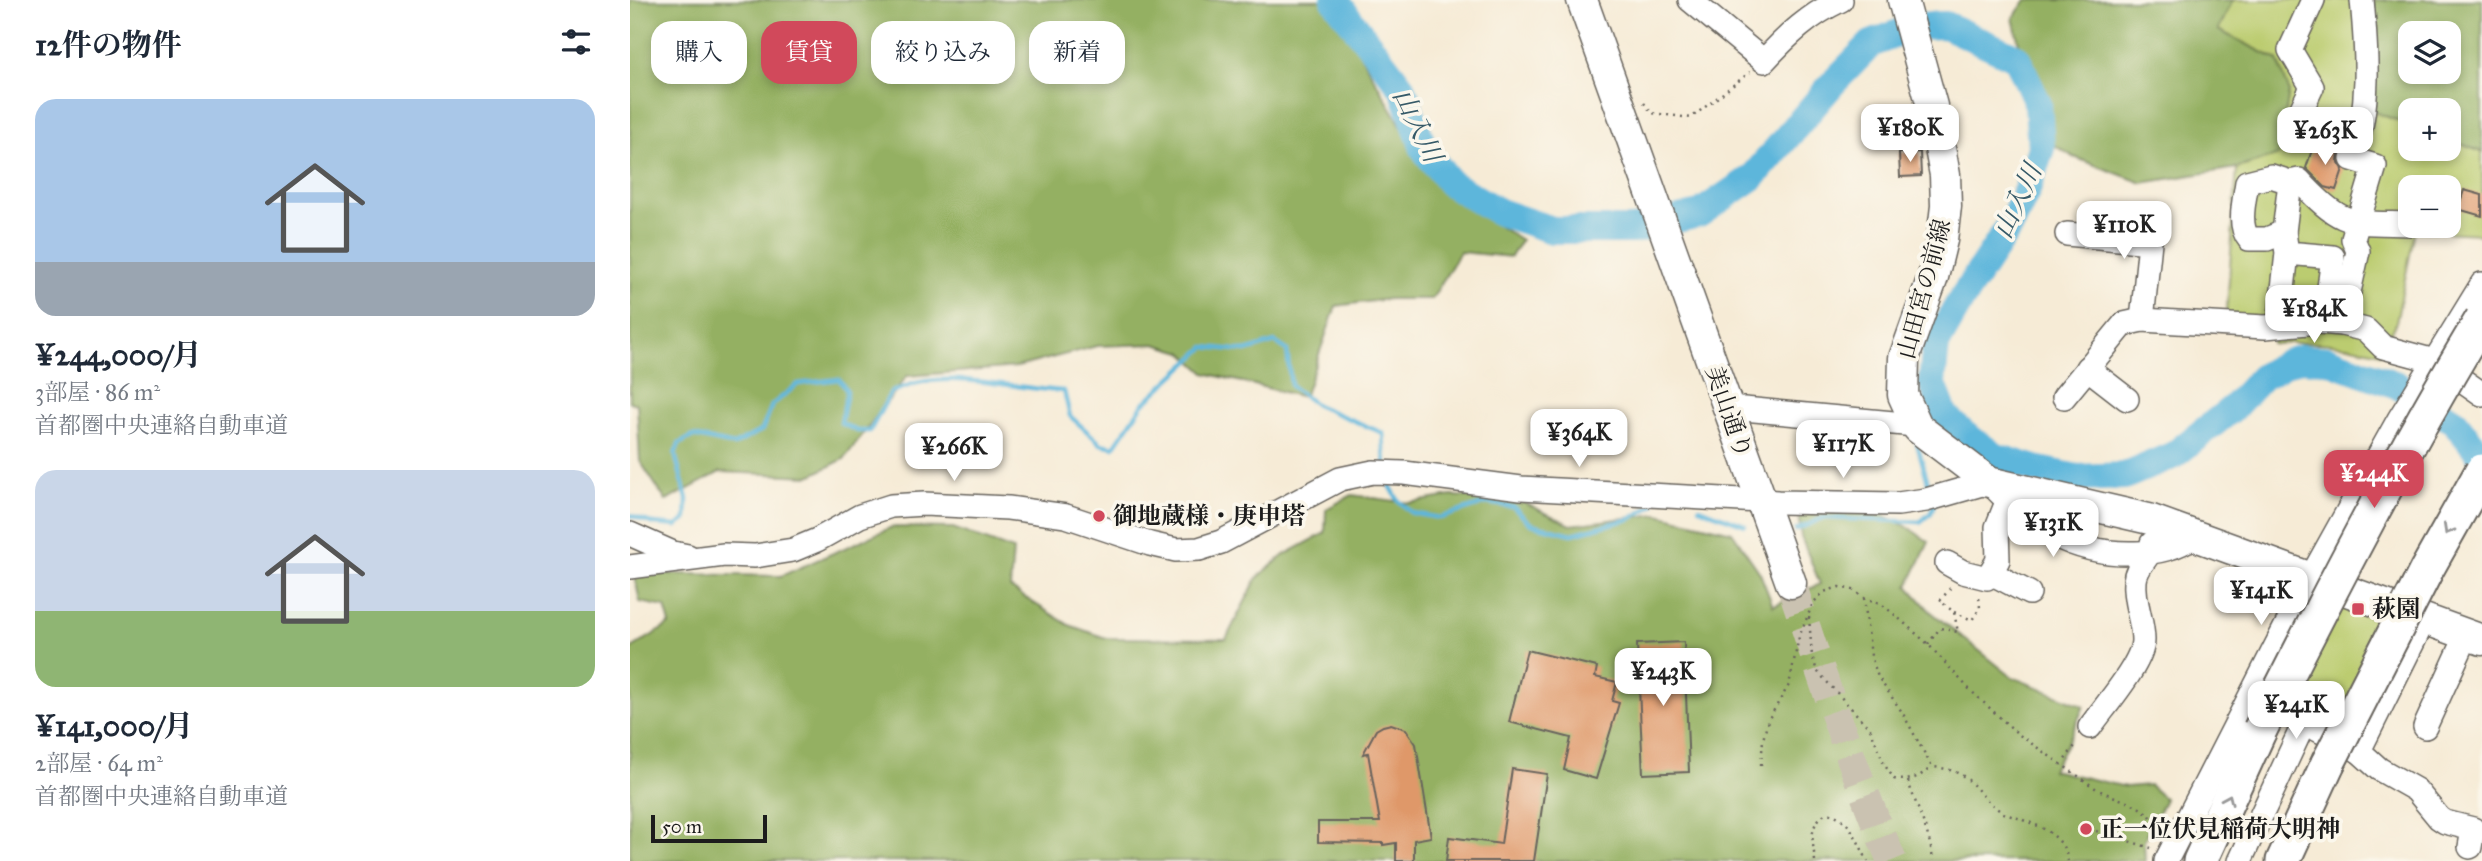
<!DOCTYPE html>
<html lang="ja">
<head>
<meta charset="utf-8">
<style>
  body { margin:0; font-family:"IM FELL Great Primer","Noto Serif JP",serif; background:#f6f6f7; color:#1f2937; height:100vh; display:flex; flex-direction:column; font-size:26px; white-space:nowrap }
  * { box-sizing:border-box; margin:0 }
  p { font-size:23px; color:#747a83 }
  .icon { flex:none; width:38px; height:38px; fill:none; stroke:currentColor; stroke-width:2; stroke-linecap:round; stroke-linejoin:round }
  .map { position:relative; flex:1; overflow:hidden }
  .sheet { display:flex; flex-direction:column; background:#fff; width:630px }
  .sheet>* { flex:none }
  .banner { position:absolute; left:21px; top:21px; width:665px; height:63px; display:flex; gap:14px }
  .fabs { position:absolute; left:1768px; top:21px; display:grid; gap:14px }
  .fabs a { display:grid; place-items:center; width:63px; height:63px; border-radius:14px; background:#fff; box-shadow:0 4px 10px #0003; font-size:35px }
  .scale { position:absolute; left:21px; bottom:18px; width:116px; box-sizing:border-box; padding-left:7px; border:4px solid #1c1c1c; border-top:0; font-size:19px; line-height:24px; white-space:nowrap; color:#1c1c1c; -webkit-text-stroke:5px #fbf7ec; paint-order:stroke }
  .price { position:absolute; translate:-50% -60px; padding:0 16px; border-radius:14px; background:#fff; color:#222; font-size:23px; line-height:46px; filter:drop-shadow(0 2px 4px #0008) }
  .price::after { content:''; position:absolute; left:50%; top:42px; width:21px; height:16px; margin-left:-10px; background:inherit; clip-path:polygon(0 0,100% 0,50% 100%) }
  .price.on { background:#d1495b; color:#fff }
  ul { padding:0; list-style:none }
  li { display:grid; align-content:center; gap:14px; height:371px; padding:0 35px }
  li span { display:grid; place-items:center; height:217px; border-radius:21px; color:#555 }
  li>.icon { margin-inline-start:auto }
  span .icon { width:126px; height:126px; fill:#fffc; stroke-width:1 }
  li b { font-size:30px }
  h2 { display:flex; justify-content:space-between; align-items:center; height:84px; padding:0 35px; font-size:30px }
  .chip { padding:0 24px; border-radius:21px; background:#fff; box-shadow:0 4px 10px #0003; font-size:24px; line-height:63px }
  .chip.on { background:#d1495b; color:#fff }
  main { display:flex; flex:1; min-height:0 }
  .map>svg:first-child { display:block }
</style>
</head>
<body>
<main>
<section class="sheet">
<h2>12件の物件<svg class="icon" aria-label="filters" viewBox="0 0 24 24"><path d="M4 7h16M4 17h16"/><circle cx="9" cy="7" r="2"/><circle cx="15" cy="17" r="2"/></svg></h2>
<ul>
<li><span style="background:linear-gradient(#a9c7e8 75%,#9aa5b1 0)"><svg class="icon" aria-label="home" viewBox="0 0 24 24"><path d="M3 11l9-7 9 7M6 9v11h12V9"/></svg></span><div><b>¥244,000/月</b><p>3部屋 · 86 m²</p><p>首都圏中央連絡自動車道</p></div></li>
<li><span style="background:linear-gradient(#c9d6e8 65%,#8fb573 0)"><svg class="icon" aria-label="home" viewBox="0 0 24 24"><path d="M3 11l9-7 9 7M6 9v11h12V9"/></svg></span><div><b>¥141,000/月</b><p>2部屋 · 64 m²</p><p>首都圏中央連絡自動車道</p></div></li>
</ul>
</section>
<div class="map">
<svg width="1852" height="861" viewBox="0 0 1852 861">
  <rect width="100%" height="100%" fill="#fbf7ec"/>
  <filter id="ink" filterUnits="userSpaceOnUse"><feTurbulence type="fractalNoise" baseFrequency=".0143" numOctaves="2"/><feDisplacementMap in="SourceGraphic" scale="14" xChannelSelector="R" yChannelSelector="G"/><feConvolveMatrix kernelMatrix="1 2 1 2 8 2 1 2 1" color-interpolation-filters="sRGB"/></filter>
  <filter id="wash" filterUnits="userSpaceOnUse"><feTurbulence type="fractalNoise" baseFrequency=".00686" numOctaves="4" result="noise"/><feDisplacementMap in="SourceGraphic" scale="28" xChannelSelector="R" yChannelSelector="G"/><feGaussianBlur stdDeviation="1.57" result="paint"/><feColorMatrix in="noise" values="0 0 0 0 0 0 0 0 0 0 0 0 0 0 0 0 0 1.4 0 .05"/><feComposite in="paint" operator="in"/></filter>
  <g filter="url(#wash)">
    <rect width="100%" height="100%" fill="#f6ebd6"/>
    <g fill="#bbcc6f" stroke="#6c7446" stroke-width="2" fill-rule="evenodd">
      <path d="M1603 0H1744V112L1780 125V149H1818V139L1852 152V234L1785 231 1766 322 1751 353C1709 343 1685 341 1642 344V323L1596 322 1607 168 1648 155 1588 30ZM1780 187H1818V226H1780Z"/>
      <polygon points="1677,593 1763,626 1709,729 1630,692"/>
    </g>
    <g fill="#94b062" stroke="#58663f" stroke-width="2" fill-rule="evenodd">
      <polygon points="0,0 699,0 807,187 891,240 881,257 830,252 802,299 759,299 706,306 674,397 575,373 552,352 525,344 467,346 387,367 277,376 214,459 180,476 90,472 36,501 10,461 7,404 0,402"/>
      <polygon points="1396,0 1603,0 1588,30 1648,60 1659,91 1649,155 1607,168 1512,183 1444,157 1411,137 1383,18"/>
      <path d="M1744 0H1852V152L1818 139V110H1780V125L1744 112ZM1780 33H1818V72H1780Z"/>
      <polygon points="722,495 779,503 821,496 884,498 941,525 1028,514 1102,532 1130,573 1143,606 1190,584 1171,537 1168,511 1243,510 1276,526 1299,542 1278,586 1300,611 1382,677 1454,706 1439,740 1422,770 1496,787 1519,785 1535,799 1514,841 1515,861 0,861 0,649 40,624 35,607 10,602 4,573 151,576 262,527 323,528 383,550 380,588 439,625 476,638 596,639 627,578 654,555 695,533 696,509"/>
    </g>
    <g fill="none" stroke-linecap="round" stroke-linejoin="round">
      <g stroke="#5db6db" stroke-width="4.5">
        <polyline points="1300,423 1315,416"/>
        <polyline points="1287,444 1301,493"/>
        <polyline points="757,480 768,500 782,513 810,518 856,503 883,507 901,524 942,534 1000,519 1023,505"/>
        <polyline points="1069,508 1115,525"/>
        <path d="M0 515 24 524 47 526 56 519 57 499 45 454 49 444 63 436 104 445 132 430 142 405 168 384 209 379 217 391 211 423 227 431H240L261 392C270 389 279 385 287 383 335 373 386 389 434 391L440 416 471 444 484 447 513 404 575 347 616 351 645 342 657 350 661 386 686 405 753 433 755 465"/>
        <polyline points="1166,530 1193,518 1290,522 1301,513 1304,504"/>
      </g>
      <polyline stroke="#5db6db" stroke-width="28" points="705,0 773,89 794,149 820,183 869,212 922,230 1003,230 1069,214 1123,177 1203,83 1241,44 1286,26 1315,25 1387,58 1408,104 1411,148 1397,190 1381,224 1331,300 1306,344 1302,382 1315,416 1335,435 1366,457 1405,469 1447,478 1494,476 1544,455 1604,407 1632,377 1656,363 1672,358 1698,360 1767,385 1825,422 1852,457"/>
    </g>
    <g id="blocks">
      <g fill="#df9869">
        <polygon points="1684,144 1709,153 1708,161 1713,169 1706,190 1695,187 1676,168"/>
        <polygon points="1290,152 1291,176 1270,177 1269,153"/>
        <polygon points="1834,190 1852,195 1852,216 1828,209"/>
        <polygon points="1054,642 1059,772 1013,774 1007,644"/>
        <polygon points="897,650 967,667 965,677 987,682 982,701 989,703 966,779 934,770 941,738 879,722"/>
        <polygon points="761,724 776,729 786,744 801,837 784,840 784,861 766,861 766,843 753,845 753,843 688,842 688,822 750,822 738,753 733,754 746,730 753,726"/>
        <polygon points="882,769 917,774 904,861 816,861 819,837 871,844"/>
      </g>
    </g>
  </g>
  <g filter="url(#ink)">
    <use href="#blocks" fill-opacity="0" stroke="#68645d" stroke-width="2"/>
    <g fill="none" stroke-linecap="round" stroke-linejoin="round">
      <path stroke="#cac2b1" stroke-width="30" stroke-dasharray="30 15" stroke-linecap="butt" d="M1161 583C1192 677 1223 770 1262 861"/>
      <defs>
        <g id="minor">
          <path d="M1060 0 1134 61C1158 35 1179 15 1211 0"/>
          <polyline points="1683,0 1660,50 1682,87 1665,123 1727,144"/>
          <polyline points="1654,232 1660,182"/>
          <polyline points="1437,234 1520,242 1512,320"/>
          <path d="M1657 253 1703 257 1696 311 1650 316 1657 253 1654 232 1637 239H1619C1607 225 1615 198 1617 182L1641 176 1660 182 1669 180C1713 228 1719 222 1780 224"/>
          <path d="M1712 324 1728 251 1723 239 1745 166 1722 159C1741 107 1737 54 1732 0"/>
          <polyline points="1457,368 1497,399"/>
          <polyline points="1434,397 1494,324 1512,320 1635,327 1689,322 1712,324 1736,330 1753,347 1805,361 1852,394"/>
          <polyline points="1099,410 1114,409 1285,425"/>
          <polyline points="0,534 43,553 58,556"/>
          <polyline points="1317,563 1333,572 1357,578 1368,560 1367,527 1377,502"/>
          <path d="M0 567 94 555 125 556 163 550 187 540 230 516 261 506 294 504 378 508 436 516 520 544 546 550 569 549 591 542 710 479 743 472 774 473 891 488 1148 502 1268 504 1296 500 1359 482C1400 526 1442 555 1505 553 1528 553 1546 548 1566 535"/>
          <polyline points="1361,573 1399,593"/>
          <polyline points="1630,700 1729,751 1749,769 1786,790 1809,818 1815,822 1843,829 1840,847"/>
          <path d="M1460 727C1474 707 1513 663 1513 640 1513 620 1503 601 1505 581 1506 564 1521 559 1522 543"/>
          <polyline points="1795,727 1837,635"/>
          <polyline points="1729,751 1794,620"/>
          <polyline points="1536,861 1680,579 1769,419 1852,284"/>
          <polyline points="1610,861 1675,721"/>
        </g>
        <g id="major">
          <polyline points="952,0 1161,583"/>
          <polyline points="1273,0 1302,106 1315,175 1316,206 1312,240 1303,277 1274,358 1273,395 1288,428 1359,482 1519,519 1852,640"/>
        </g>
        <g id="highway">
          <polyline points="1570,861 1630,730"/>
          <polyline points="1653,861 1698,763"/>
        </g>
      </defs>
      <use href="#minor" stroke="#68645d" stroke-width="26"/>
      <use href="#major" stroke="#68645d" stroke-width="33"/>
      <use href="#highway" stroke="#68645d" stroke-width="37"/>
      <g stroke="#68645d" stroke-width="2.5" stroke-dasharray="2 5" stroke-linecap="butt">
        <polyline points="1014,103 1022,113 1061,118 1120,72"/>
        <path d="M1234 598 1241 656 1248 677 1272 712 1302 767C1345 770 1342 793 1372 812 1378 816 1387 817 1393 820 1415 828 1434 837 1438 861"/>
        <polyline points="1324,612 1342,620 1350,608 1349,597"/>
        <path d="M1179 617 1182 656 1187 671 1241 730 1254 764 1264 779C1281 782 1289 777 1302 767"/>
        <polyline points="1298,644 1310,628 1328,632 1324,612 1310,601 1321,587"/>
        <polyline points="1131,765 1133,740 1138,720 1159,685 1169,637 1183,603 1194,592 1209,587 1223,590 1234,598 1250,603 1265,615 1298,644 1340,690 1388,734 1468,790 1507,806 1520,815 1525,828 1524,839"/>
        <polyline points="1431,765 1447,743"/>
        <path d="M1278 781C1287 809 1300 832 1303 861"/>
        <polyline points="1466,831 1521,848"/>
        <path d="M1185 861C1183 840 1177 827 1196 813 1220 815 1227 842 1238 861"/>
      </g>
      <use href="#minor" stroke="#fff" stroke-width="23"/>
      <use href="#major" stroke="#fff" stroke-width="30"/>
      <use href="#highway" stroke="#fff" stroke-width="33"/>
      <defs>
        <g id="highway-bridge">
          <path d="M1630 730C1700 591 1771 453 1852 319"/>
          <polyline points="1698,763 1797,569 1852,471"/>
        </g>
      </defs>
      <use href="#highway-bridge" stroke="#68645d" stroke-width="37" stroke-linecap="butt"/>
      <use href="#highway-bridge" stroke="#fff" stroke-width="33"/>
    </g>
    <defs><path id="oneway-chevron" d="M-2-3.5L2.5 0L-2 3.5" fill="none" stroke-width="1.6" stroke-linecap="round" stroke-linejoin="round" transform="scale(1.75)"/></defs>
    <g stroke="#999">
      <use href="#oneway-chevron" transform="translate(1818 530) rotate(119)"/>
      <use href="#oneway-chevron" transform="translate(1598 799) rotate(-66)"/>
    </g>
  </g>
  <g fill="#d1495b" stroke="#fbf7ec" stroke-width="2.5">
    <circle cx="469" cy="516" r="7"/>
    <rect x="1721" y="602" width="14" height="14" rx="3.5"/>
    <circle cx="1456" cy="829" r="7"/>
  </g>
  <g text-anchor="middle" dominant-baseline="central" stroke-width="7" stroke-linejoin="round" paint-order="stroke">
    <g font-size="24" fill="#1c1c1c" stroke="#fbf7ec">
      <text transform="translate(1294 289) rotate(-75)">山田宮の前線</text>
      <text transform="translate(1099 412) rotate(71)">美山通り</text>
    </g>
    <g font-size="24" font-weight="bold" fill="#1c1c1c" stroke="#fbf7ec" text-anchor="start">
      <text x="483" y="516">御地蔵様・庚申塔</text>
      <text x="1742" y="609">萩園</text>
      <text x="1470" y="829">正一位伏見稲荷大明神</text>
    </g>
    <g font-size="26" font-style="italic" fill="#365a68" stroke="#fbf7ec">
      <text transform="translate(788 125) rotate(64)">山入川</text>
      <text transform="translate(1387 201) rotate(-65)">山入川</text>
    </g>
  </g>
</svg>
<div class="fabs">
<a><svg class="icon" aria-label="layers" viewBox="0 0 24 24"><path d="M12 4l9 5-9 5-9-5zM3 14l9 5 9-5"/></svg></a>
<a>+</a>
<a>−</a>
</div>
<div class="scale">50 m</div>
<b class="price" style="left:1280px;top:164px">¥180K</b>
<b class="price" style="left:1695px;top:167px">¥263K</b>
<b class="price" style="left:1494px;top:261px">¥110K</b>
<b class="price" style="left:1684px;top:345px">¥184K</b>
<b class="price" style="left:949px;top:469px">¥364K</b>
<b class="price" style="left:1213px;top:480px">¥117K</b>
<b class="price" style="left:324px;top:483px">¥266K</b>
<b class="price on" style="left:1744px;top:510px">¥244K</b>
<b class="price" style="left:1423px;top:559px">¥131K</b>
<b class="price" style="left:1631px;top:627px">¥141K</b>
<b class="price" style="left:1033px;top:708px">¥243K</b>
<b class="price" style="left:1666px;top:741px">¥241K</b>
<div class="banner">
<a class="chip">購入</a>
<a class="chip on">賃貸</a>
<a class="chip">絞り込み</a>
<a class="chip">新着</a>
</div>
</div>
</main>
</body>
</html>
